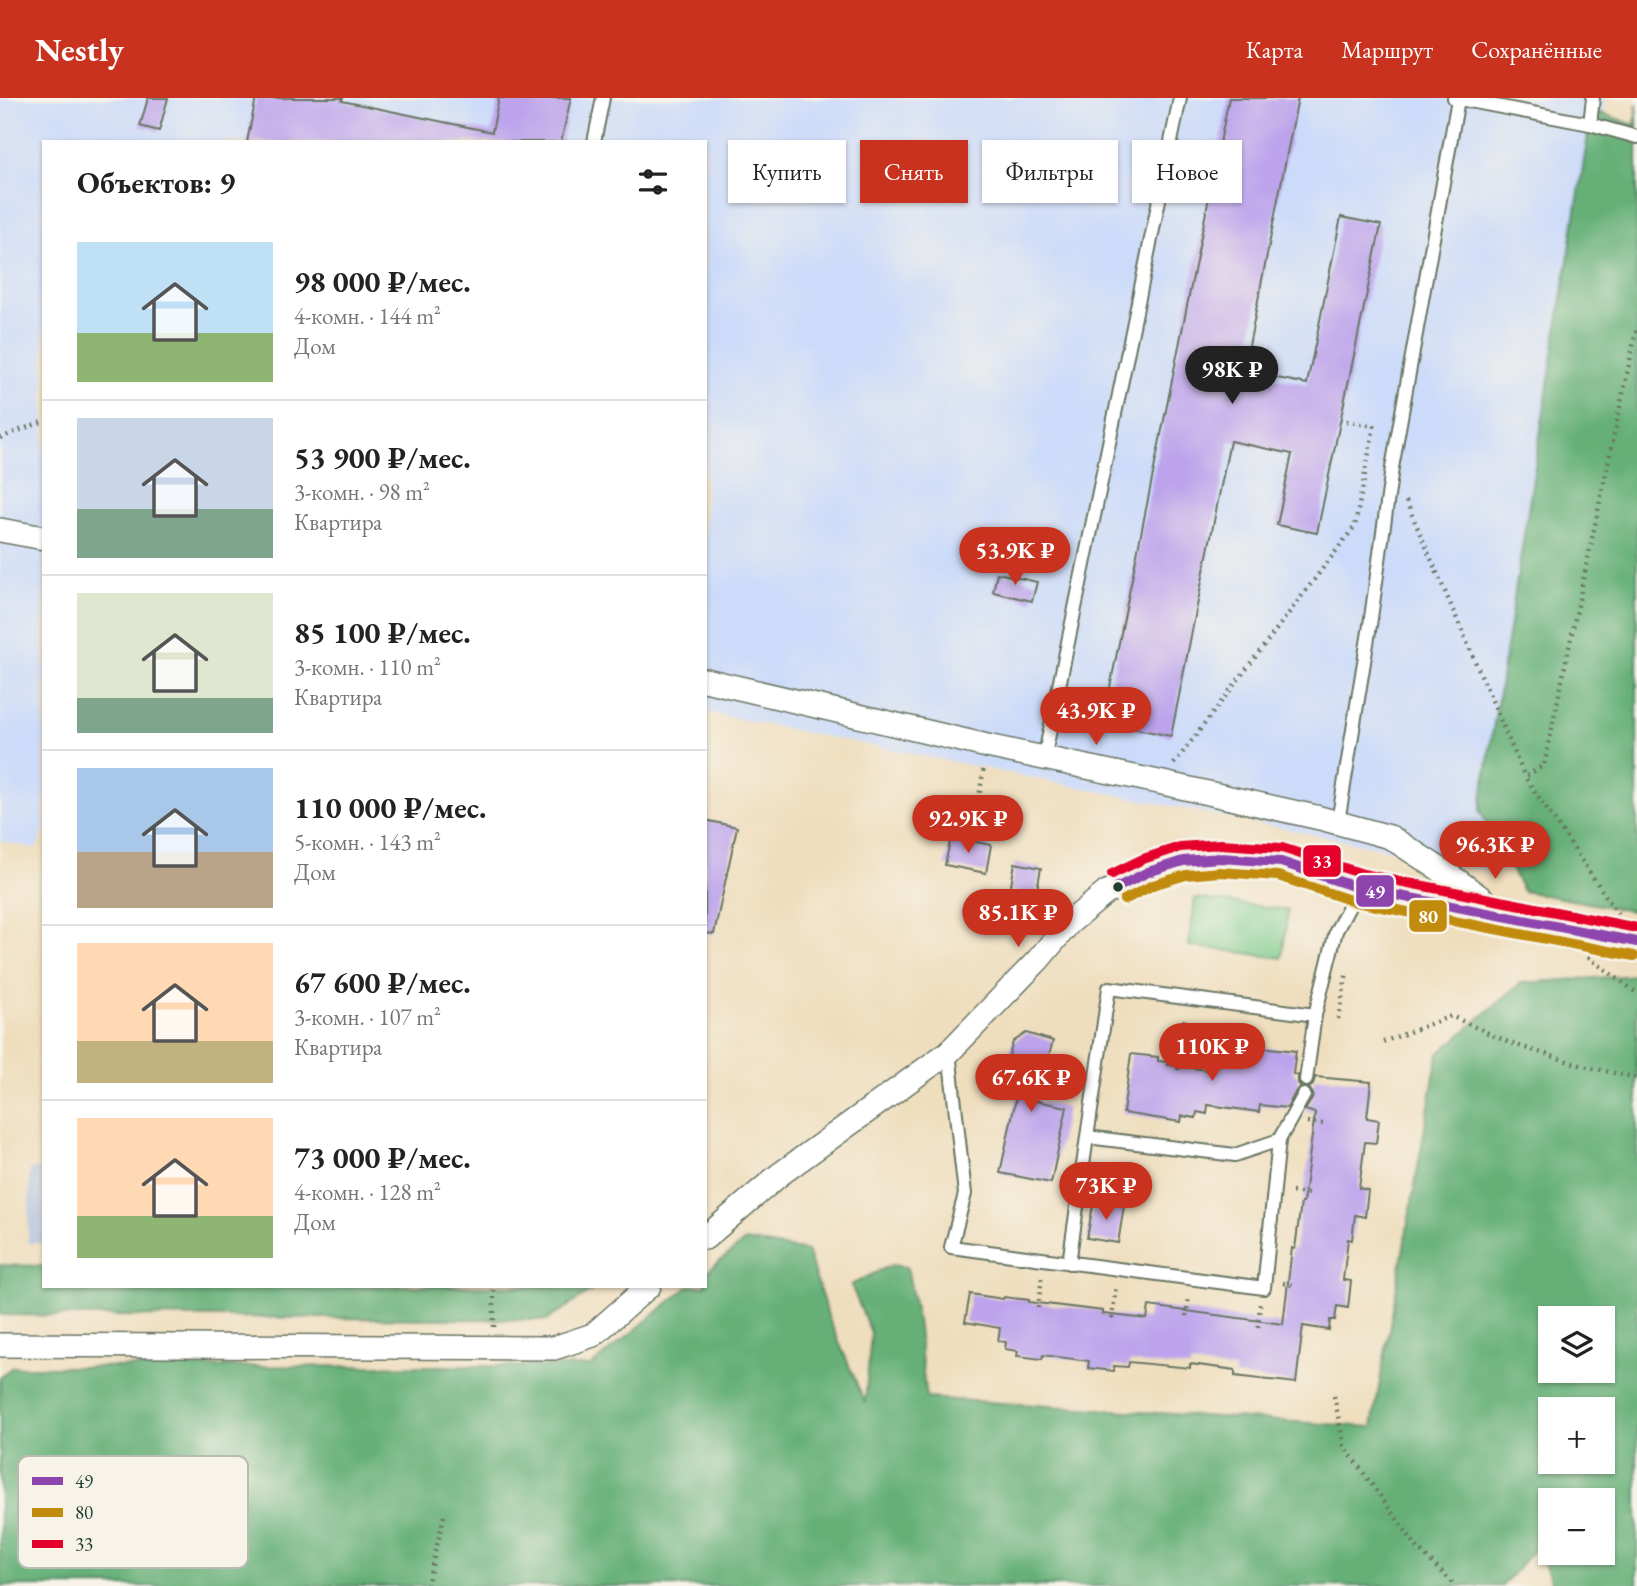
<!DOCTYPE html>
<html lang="ru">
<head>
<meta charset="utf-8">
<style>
  body { margin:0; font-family:"EB Garamond",serif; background:#f6f6f6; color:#222; height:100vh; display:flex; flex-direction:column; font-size:26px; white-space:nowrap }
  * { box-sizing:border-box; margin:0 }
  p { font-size:23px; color:#767676 }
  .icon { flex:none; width:38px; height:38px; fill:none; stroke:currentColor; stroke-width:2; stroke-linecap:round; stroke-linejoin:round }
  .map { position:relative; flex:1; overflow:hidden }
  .side { position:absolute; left:42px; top:42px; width:665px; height:1148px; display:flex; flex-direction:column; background:#fff; border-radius:0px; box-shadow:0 2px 5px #0004 }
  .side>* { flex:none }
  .top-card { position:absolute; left:728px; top:42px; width:665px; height:63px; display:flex; gap:14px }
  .tools { position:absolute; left:1538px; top:1208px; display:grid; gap:14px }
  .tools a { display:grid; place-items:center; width:77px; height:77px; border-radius:0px; background:#fff; box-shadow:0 2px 5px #0004; font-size:35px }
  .price { position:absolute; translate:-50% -60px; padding:0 16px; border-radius:24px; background:#c8321e; color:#fff; font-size:23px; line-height:46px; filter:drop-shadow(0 2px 4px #0008) }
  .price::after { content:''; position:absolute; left:50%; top:42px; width:21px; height:16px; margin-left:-10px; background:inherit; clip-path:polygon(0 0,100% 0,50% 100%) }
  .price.current { background:#222; color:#fff }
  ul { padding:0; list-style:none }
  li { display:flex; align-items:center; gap:21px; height:175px; padding:0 35px }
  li+li { border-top:2px solid #e0e0e0 }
  li span { display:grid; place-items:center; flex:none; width:196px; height:140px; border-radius:0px; color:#555 }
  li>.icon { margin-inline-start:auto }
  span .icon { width:84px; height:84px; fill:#fffc; stroke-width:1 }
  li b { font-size:30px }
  h2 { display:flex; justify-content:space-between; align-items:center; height:84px; padding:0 35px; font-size:30px }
  .tag { padding:0 24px; border-radius:0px; background:#fff; box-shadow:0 2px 5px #0004; font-size:24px; line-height:63px }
  .tag.current { background:#c8321e; color:#fff }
  header { display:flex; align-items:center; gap:42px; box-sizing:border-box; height:98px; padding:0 35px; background:#c8321e; color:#fff }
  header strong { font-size:33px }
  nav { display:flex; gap:38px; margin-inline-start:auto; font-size:24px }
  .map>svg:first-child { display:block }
</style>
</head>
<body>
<header>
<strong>Nestly</strong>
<nav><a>Карта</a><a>Маршрут</a><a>Сохранённые</a></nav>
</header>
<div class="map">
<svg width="1637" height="1488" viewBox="0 0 1637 1488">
  <rect width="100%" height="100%" fill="#f7f3e8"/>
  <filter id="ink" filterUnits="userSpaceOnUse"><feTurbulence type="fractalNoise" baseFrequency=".0143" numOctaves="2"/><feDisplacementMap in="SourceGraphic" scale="14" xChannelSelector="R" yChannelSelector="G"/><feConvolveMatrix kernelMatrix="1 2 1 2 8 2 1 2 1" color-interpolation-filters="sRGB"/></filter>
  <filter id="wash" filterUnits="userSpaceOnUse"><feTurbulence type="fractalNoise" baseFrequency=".00686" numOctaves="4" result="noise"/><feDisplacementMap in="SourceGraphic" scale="28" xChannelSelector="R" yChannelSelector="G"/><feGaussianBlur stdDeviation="1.57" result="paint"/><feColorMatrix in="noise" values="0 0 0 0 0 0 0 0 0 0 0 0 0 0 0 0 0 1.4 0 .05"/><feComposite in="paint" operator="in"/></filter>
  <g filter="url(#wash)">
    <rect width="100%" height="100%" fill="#efdebe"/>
    <polygon fill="#ccdbf9" points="0,0 1605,0 1485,771 705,614 705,44 44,44 44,733 36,751 0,743"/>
    <polygon fill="#b8c5de" points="30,1071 44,1071 44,1145 28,1145"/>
    <polygon fill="#7ecc8c" stroke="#4e8460" stroke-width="2" points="1195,800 1288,812 1282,860 1189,848"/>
    <g fill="#66b078" stroke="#427656" stroke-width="2" fill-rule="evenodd">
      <polygon points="1637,5 1637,814 1523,793 1480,713 1592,12 1635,27"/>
      <path d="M1637 877V1488H1553L1537 1448 1502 1488H0V1280L12 1269 591 1268 689 1188H705V1175L745 1143 807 1153 829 1221 865 1305 871 1235 851 1187 891 1167 907 1169 917 1222 926 1300 1372 1329 1438 956 1521 885ZM1550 1220H1603V1272H1550ZM1550 1311H1603V1363H1550ZM1550 1402H1603V1454H1550Z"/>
      <polygon points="0,1167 44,1168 44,1188 599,1188 547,1222 0,1217"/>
    </g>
    <g id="blocks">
      <g fill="#bca3ec">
        <polygon points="148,0 168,0 159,33 140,28"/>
        <polygon points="256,0 343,0 342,3 492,34 499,0 571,0 561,44 247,44"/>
        <polygon points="1229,0 1298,0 1244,273 1307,286 1341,119 1381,127 1317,435 1277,427 1292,356 1230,343 1171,638 1103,624"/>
        <polygon points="997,475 1037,484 1032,503 993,494"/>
        <polygon points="705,722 737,729 714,836 705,835"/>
        <polygon points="951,739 991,747 986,775 945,767"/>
        <polygon points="1015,765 1041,770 1036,797 1010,792"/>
        <polygon points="1026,935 1053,943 1036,1003 1067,1009 1051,1085 1000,1075 1018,991 1009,988 1003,976 1013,944"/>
        <polygon points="1217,944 1296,953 1293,976 1298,977 1298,985 1301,989 1296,993 1287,1010 1260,1007 1259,1014 1208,1007 1207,1016 1197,1014 1196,1020 1182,1018 1181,1024 1123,1015 1131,956 1158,959 1158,963 1168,964 1167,967 1213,973"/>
        <polygon points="1315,979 1371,984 1367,1020 1379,1022 1376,1045 1365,1044 1359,1090 1368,1092 1365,1119 1355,1117 1352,1142 1348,1141 1343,1182 1351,1183 1348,1210 1337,1208 1335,1222 1330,1222 1329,1232 1303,1228 1296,1285 1235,1278 1235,1272 1190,1266 1190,1270 1129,1264 1128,1269 1114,1268 1114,1273 1088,1270 1089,1263 1043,1257 1042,1261 1017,1258 1018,1253 1005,1251 1006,1244 998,1243 1000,1230 965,1224 970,1196 1003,1201 1004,1199 1029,1202 1029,1204 1103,1213 1103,1216 1147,1221 1149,1208 1283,1226 1292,1150 1295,1151 1301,1105 1303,1105 1315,1015 1305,1012 1312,1001 1313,996 1309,990 1313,987"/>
        <polygon points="1094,1102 1124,1108 1118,1145 1087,1140"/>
      </g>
    </g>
  </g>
  <g filter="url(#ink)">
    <use href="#blocks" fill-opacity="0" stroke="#687564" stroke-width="2"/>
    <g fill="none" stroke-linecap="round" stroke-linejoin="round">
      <defs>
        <g id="lane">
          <polyline points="1454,0 1590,26 1637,39"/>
          <polyline points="1590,26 1593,0"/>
          <polyline points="594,44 603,0"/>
          <polyline points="1044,661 1180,0"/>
          <polyline points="1338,724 1370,527 1392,370 1458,1"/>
          <polyline points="949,954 965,1096 951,1149 1264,1190 1279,1042 1304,997"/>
          <polyline points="1306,982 1315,917 1336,833 1359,790"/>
          <polyline points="1087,1039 1109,890 1315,917"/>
          <polyline points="1069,1165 1087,1039 1235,1057 1279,1042"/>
        </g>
        <g id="street">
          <polyline points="0,432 44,440"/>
          <polyline points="705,582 987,648 1163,685 1320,720 1390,739 1458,783 1500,814"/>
          <polyline points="705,1140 779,1077 949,954 1038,862 1069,825 1107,794 1148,774 1183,763 1220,760 1281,764 1359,790 1637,844"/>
          <polyline points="0,1247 554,1250 593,1237 649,1188"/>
        </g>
      </defs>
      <use href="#lane" stroke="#687564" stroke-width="16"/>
      <use href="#street" stroke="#687564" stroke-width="26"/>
      <g stroke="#687564" stroke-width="4.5" stroke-dasharray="2 5" stroke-linecap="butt">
        <polyline points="0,340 44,323"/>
        <polyline points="1406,403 1525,679"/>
        <polyline points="1174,666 1355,428 1374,328 1341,322"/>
        <polyline points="972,743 984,668"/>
        <polyline points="1618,816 1525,679 1544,667 1637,229"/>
        <polyline points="1588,859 1637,895"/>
        <polyline points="1338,921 1347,874"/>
        <polyline points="1383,944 1451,918 1510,945 1583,968 1637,980"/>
        <polyline points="1256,955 1260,928"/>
        <polyline points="1178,972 1185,917"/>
        <polyline points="1307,1024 1324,1026"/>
        <polyline points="1292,1094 1312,1096"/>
        <polyline points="1283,1185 1296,1188"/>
        <polyline points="1038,1210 1042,1179"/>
        <polyline points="1186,1218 1189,1198"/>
        <polyline points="1112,1221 1116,1187"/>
        <polyline points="494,1229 494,1188"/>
        <polyline points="1258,1229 1260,1206"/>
        <polyline points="1334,1298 1344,1348 1420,1453 1456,1488"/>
        <polyline points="427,1488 445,1414"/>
      </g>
      <use href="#lane" stroke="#fff" stroke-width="12"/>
      <use href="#street" stroke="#fff" stroke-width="23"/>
      <defs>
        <polyline id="bus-1" points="1118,789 1148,774 1183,763 1220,760 1281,764 1359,790 1637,844"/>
        <polyline id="bus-2" points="1124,802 1153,787 1186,777 1220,774 1278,778 1356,804 1634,858"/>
        <polyline id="bus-3" points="1112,776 1143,761 1180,749 1221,746 1282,750 1363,776 1637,830"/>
      </defs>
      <use href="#bus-1" stroke="#f7f3e8" stroke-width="16"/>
      <use href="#bus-2" stroke="#f7f3e8" stroke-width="16"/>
      <use href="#bus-3" stroke="#f7f3e8" stroke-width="16"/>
      <use href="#bus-1" stroke="#8e44ad" stroke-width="10"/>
      <use href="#bus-2" stroke="#c18c0d" stroke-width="10"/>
      <use href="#bus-3" stroke="#e4002b" stroke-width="10"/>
    </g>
  </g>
  <circle fill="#1f3d34" stroke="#f7f3e8" stroke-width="2.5" cx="1118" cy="789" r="6"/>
  <rect x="18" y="1358" width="230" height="112" rx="10" fill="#f7f3e8" stroke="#b6bcb2" stroke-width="2"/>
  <rect x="32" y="1379" width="31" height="8" fill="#8e44ad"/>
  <rect x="32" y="1410" width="31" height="9" fill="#c18c0d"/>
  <rect x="32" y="1442" width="31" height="8" fill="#e4002b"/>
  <g font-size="19" fill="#1f3d34">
    <text x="75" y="1390">49</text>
    <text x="75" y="1421">80</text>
    <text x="75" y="1453">33</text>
  </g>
  <g stroke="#f7f3e8" stroke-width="2.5">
    <rect x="1302" y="746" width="40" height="34" rx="7" fill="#e4002b"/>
    <rect x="1355" y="776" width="40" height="34" rx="7" fill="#8e44ad"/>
    <rect x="1408" y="801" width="40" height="34" rx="7" fill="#c18c0d"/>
  </g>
  <g font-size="19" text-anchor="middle" font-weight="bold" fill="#fff">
    <text x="1322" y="770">33</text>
    <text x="1375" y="800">49</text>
    <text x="1428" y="825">80</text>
  </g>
</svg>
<div class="tools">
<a><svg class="icon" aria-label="layers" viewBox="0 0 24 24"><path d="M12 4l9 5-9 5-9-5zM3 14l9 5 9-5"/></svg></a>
<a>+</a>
<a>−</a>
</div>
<b class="price current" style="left:1232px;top:308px">98K ₽</b>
<b class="price" style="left:1015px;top:489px">53.9K ₽</b>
<b class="price" style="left:1096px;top:649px">43.9K ₽</b>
<b class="price" style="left:968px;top:757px">92.9K ₽</b>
<b class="price" style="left:1495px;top:783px">96.3K ₽</b>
<b class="price" style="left:1018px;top:851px">85.1K ₽</b>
<b class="price" style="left:1212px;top:985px">110K ₽</b>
<b class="price" style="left:1031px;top:1016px">67.6K ₽</b>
<b class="price" style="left:1106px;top:1124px">73K ₽</b>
<div class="top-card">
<a class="tag">Купить</a>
<a class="tag current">Снять</a>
<a class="tag">Фильтры</a>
<a class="tag">Новое</a>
</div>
<section class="side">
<h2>Объектов: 9<svg class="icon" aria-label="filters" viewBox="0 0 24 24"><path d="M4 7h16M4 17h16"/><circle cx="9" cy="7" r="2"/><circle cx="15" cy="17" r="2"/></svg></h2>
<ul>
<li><span style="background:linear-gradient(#bfe0f5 65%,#8fb573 0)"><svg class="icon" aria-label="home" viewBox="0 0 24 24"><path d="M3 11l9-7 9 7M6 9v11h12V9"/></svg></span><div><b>98 000 ₽/мес.</b><p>4-комн. · 144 m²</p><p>Дом</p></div></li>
<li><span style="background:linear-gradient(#c9d6e8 65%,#7fa58c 0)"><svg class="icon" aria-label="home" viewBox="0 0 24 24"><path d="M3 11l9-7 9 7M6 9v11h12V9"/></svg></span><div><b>53 900 ₽/мес.</b><p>3-комн. · 98 m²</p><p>Квартира</p></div></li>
<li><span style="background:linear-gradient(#dfe7d0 75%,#7fa58c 0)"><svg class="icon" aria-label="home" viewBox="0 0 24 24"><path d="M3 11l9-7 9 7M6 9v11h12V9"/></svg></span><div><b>85 100 ₽/мес.</b><p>3-комн. · 110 m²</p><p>Квартира</p></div></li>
<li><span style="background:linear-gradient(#a9c7e8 60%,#b9a48a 0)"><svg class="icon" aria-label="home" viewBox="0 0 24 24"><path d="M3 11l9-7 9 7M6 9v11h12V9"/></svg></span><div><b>110 000 ₽/мес.</b><p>5-комн. · 143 m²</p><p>Дом</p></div></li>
<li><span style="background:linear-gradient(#ffd9b3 70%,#c2b280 0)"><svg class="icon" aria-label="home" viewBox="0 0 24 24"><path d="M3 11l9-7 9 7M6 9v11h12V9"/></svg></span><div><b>67 600 ₽/мес.</b><p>3-комн. · 107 m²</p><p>Квартира</p></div></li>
<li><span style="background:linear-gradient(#ffd9b3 70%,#8fb573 0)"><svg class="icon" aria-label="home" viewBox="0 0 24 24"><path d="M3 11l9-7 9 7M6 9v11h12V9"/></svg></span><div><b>73 000 ₽/мес.</b><p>4-комн. · 128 m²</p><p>Дом</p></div></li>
</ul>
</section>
</div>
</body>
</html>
